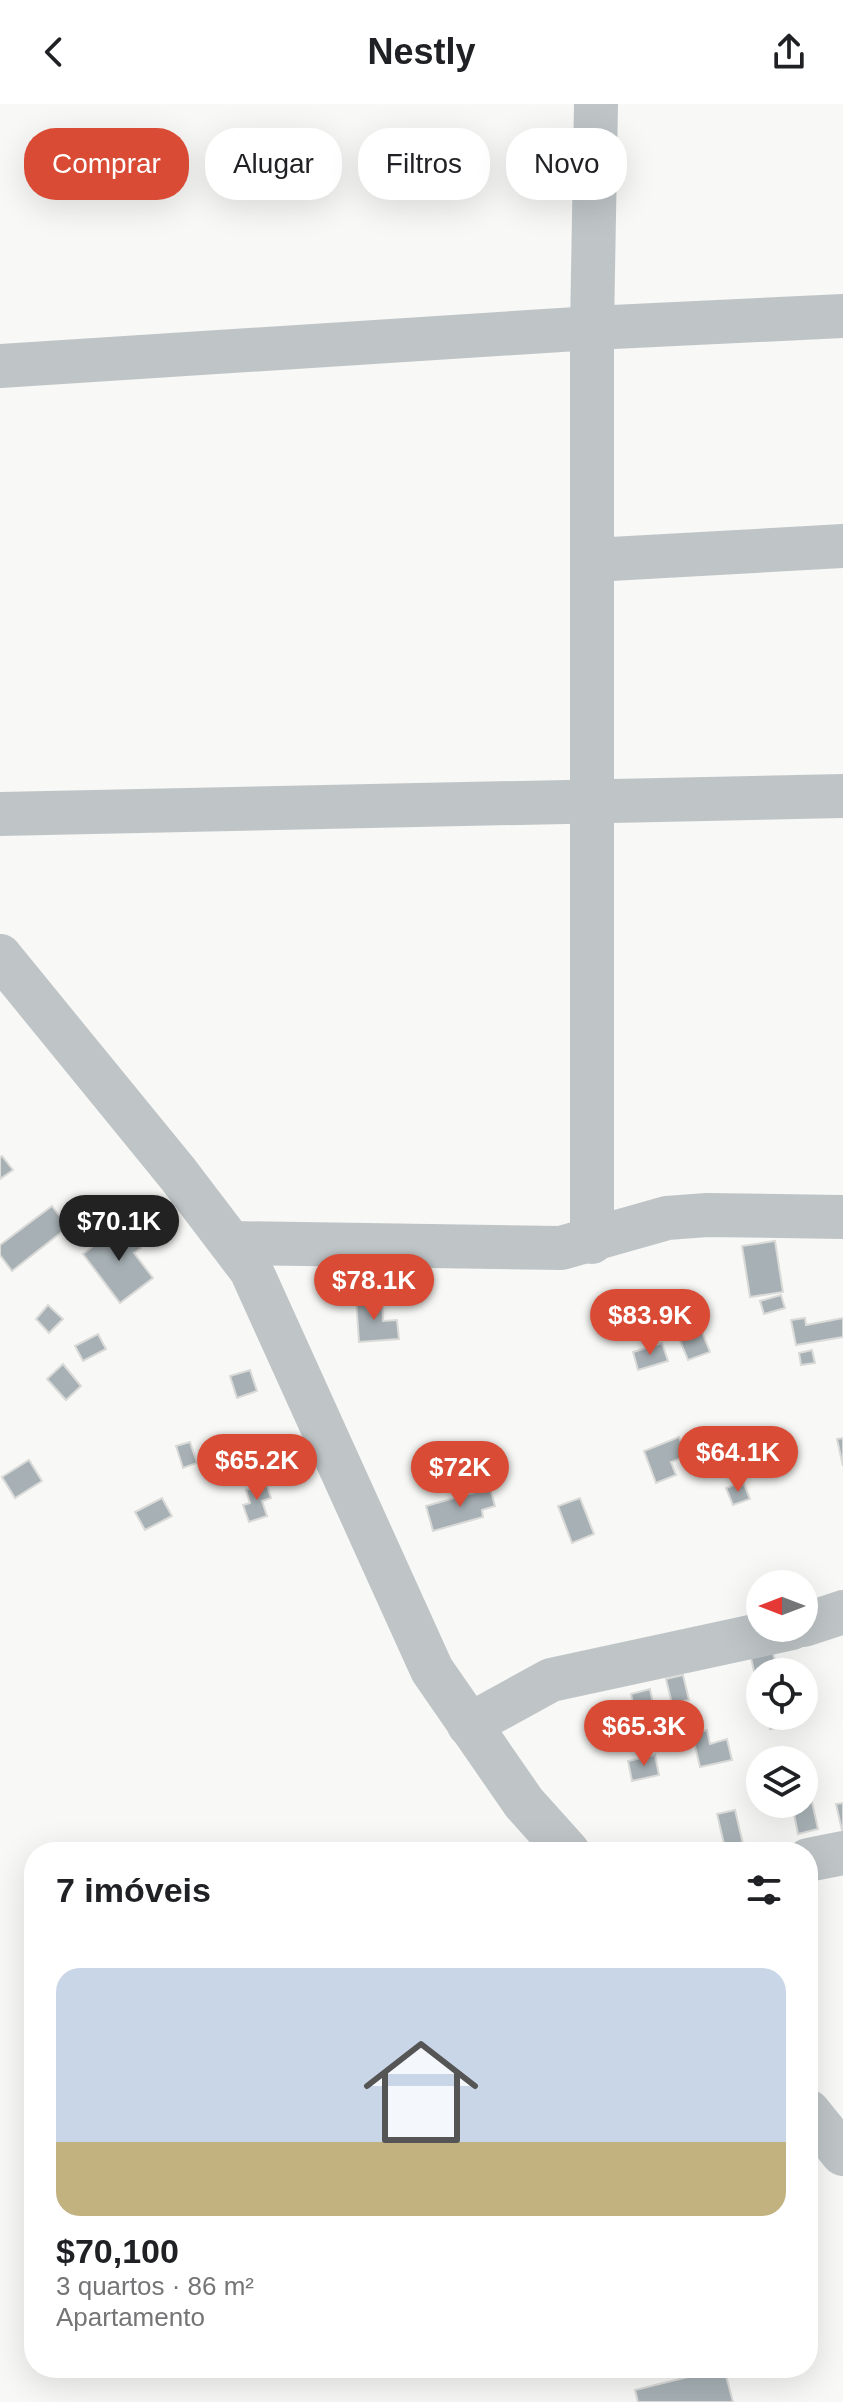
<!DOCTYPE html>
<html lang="pt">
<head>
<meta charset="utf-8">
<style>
  body { margin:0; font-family:Arial,sans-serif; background:#f6f6f6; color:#202124; height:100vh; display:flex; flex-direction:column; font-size:30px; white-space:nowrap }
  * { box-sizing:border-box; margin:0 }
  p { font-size:26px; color:#757577 }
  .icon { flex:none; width:44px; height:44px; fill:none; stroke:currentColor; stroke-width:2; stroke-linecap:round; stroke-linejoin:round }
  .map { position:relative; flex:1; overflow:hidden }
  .drawer { position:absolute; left:24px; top:1738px; width:794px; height:536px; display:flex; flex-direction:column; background:#fff; border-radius:32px; box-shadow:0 8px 32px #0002 }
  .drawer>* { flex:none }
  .hud { position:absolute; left:24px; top:24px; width:796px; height:72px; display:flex; gap:16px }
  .needle { width:52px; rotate:270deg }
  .buttons { position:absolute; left:746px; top:1466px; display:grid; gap:16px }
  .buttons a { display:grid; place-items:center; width:72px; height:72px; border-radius:50%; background:#fff; box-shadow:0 8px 32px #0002; font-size:40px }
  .price { position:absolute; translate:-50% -68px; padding:0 18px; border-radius:28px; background:#da4b35; color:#fff; font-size:26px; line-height:52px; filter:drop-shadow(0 2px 4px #0008) }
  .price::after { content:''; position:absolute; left:50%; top:48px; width:24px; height:18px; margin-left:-12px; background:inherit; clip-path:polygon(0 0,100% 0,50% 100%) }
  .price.selected { background:#222; color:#fff }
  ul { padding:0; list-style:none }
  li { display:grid; align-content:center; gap:16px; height:424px; padding:0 32px }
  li+li { border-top:2px solid #e0e0e0 }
  li span { display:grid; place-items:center; height:248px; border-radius:24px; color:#555 }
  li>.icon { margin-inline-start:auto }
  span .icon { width:144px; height:144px; fill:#fffc; stroke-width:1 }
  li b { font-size:34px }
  h2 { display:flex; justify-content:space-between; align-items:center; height:96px; padding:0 32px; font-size:34px }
  .pill { padding:0 28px; border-radius:32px; background:#fff; box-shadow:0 8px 32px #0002; font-size:28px; line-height:72px }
  .pill.selected { background:#da4b35; color:#fff }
  header { display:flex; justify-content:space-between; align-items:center; height:104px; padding:0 32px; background:#fff; font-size:36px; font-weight:800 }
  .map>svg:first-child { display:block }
</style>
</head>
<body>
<header><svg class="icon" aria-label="back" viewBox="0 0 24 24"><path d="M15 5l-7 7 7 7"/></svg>Nestly<svg class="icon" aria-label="share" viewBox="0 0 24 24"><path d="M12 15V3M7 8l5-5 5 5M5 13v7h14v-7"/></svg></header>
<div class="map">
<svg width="843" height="2298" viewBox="0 0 843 2298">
  <rect width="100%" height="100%" fill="#f8f8f6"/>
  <g fill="#a7b1b5" stroke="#dadad8" stroke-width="2">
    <polygon points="2,1052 13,1066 0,1075 0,1054"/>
    <polygon points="52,1102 68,1123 12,1167 0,1151 0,1141"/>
    <polygon points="123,1119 141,1144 134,1149 153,1174 120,1199 83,1150"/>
    <polygon points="775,1137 783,1188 750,1193 742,1142"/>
    <polygon points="781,1191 785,1204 764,1210 760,1197"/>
    <polygon points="382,1193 383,1217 397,1216 399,1235 359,1238 356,1195"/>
    <polygon points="48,1201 63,1215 49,1229 36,1215"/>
    <polygon points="696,1213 710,1248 688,1256 674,1222"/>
    <polygon points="805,1214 806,1221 843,1214 843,1233 796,1241 791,1216"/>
    <polygon points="98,1230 106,1245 83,1257 75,1242"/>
    <polygon points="662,1239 668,1257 638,1266 633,1248"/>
    <polygon points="812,1246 815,1259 801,1261 799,1249"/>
    <polygon points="63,1260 81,1282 66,1296 47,1275"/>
    <polygon points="250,1266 257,1287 237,1294 230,1272"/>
    <polygon points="679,1333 687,1352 671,1358 676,1371 656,1379 644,1347"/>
    <polygon points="843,1334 843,1362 837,1335"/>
    <polygon points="190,1338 197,1359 183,1364 176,1342"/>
    <polygon points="29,1356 42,1377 15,1394 2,1373"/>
    <polygon points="743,1378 750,1395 733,1401 726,1384"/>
    <polygon points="266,1379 271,1394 262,1397 267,1412 249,1418 243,1401 250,1399 246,1386"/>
    <polygon points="490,1384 495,1402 482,1406 483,1413 433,1427 426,1402"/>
    <polygon points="162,1394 172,1412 145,1426 135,1408"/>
    <polygon points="580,1394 594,1430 572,1439 558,1402"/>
    <polygon points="773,1549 778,1568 760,1568 757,1580 751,1554"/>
    <polygon points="683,1571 689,1596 672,1600 666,1575"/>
    <polygon points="650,1585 654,1604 635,1608 631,1590"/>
    <polygon points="768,1612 788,1612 790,1621 770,1625"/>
    <polygon points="707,1626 710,1640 727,1635 732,1656 700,1663 692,1630"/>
    <polygon points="655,1651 659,1671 632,1677 628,1657"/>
    <polygon points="810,1689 818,1725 798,1730 792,1700 804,1700 804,1690"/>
    <polygon points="843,1699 843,1731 836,1700"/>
    <polygon points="735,1706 744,1744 726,1748 717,1710"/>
    <polygon points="724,2264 733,2298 638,2298 635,2286"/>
  </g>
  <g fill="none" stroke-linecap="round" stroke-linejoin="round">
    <g stroke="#bfc5c7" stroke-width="44">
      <polyline points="0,262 592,224 843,212"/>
      <polyline points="593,456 843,442"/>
      <polyline points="0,710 843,692"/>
      <polyline points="0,852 178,1070 251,1166 432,1566 524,1699 568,1748"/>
      <polyline points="592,1138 592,224 596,0"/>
      <polyline points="231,1139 561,1144 667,1114 707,1111 843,1113"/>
      <polyline points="804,1521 843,1508"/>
      <polyline points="469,1621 551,1576 792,1524"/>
      <polyline points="808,1756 843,1749"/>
      <polyline points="808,2007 843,2050"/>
    </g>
  </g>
</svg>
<div class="buttons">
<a><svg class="needle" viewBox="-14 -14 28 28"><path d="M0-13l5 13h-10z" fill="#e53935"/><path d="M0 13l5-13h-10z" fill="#757577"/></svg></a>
<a><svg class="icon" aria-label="locate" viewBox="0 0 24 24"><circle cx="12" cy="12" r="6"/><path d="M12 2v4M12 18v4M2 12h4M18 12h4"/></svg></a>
<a><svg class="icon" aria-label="layers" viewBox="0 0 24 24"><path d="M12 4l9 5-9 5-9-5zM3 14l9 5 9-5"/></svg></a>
</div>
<b class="price selected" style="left:119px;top:1159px">$70.1K</b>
<b class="price" style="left:374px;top:1218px">$78.1K</b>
<b class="price" style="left:650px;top:1253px">$83.9K</b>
<b class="price" style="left:738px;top:1390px">$64.1K</b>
<b class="price" style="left:257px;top:1398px">$65.2K</b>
<b class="price" style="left:460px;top:1405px">$72K</b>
<b class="price" style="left:644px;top:1664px">$65.3K</b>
<div class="hud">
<a class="pill selected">Comprar</a>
<a class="pill">Alugar</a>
<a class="pill">Filtros</a>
<a class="pill">Novo</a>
</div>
<section class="drawer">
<h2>7 imóveis<svg class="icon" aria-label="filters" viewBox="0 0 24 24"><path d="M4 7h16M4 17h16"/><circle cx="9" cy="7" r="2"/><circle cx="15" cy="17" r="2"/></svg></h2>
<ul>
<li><span style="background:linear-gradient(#c9d6e8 70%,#c2b280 0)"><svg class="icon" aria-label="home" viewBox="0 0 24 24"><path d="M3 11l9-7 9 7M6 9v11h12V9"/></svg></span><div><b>$70,100</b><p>3 quartos · 86 m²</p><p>Apartamento</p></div></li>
</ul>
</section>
</div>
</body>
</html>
